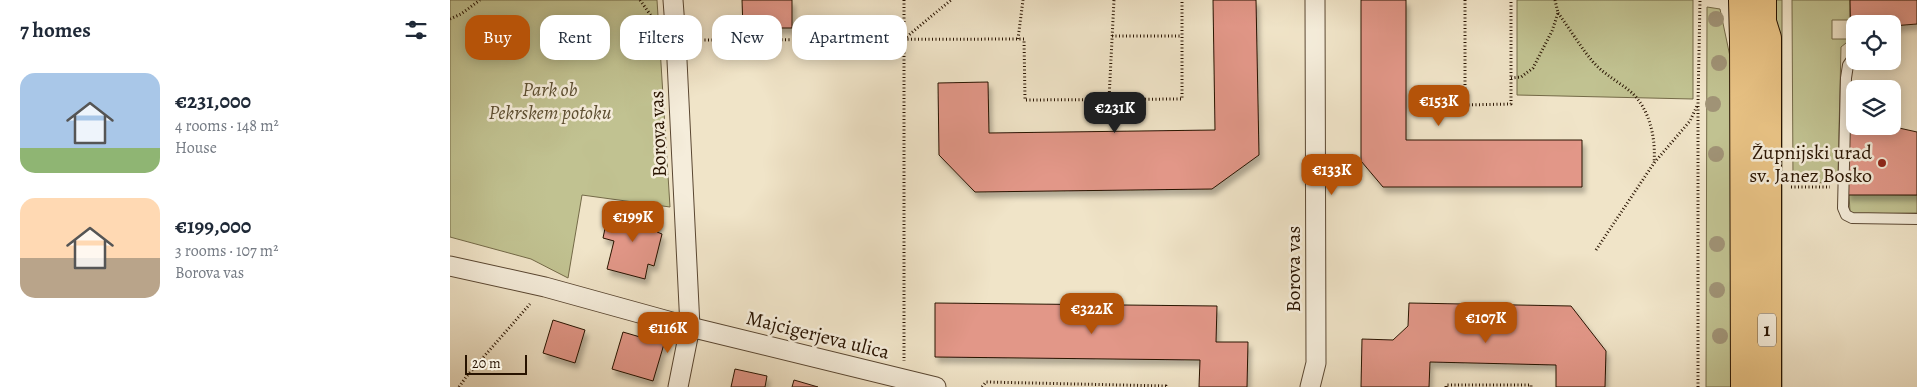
<!DOCTYPE html>
<html lang="en">
<head>
<meta charset="utf-8">
<style>
  body { margin:0; font-family:Alegreya,serif; background:#f6f6f7; color:#1f2937; height:100vh; display:flex; flex-direction:column; font-size:19px; white-space:nowrap }
  * { box-sizing:border-box; margin:0 }
  p { font-size:16px; color:#747a83 }
  .icon { flex:none; width:28px; height:28px; fill:none; stroke:currentColor; stroke-width:2; stroke-linecap:round; stroke-linejoin:round }
  .map { position:relative; flex:1; overflow:hidden }
  .details { display:flex; flex-direction:column; background:#fff; width:450px }
  .details>* { flex:none }
  .hud { position:absolute; left:15px; top:15px; width:475px; height:45px; display:flex; gap:10px }
  .buttons { position:absolute; left:1396px; top:15px; display:grid; gap:10px }
  .buttons a { display:grid; place-items:center; width:55px; height:55px; border-radius:10px; background:#fff; box-shadow:0 2px 12px #0003; font-size:25px }
  .scale { position:absolute; left:15px; bottom:12px; width:62px; box-sizing:border-box; padding-left:5px; border:2px solid #281300; border-top:0; font-size:14px; line-height:18px; white-space:nowrap; color:#281300; -webkit-text-stroke:4px #f5eddb; paint-order:stroke }
  .price { position:absolute; translate:-50% -42px; padding:0 11px; border-radius:10px; background:#b45309; color:#fff; font-size:16px; line-height:32px; filter:drop-shadow(0 1px 2px #0008) }
  .price::after { content:''; position:absolute; left:50%; top:30px; width:15px; height:11px; margin-left:-8px; background:inherit; clip-path:polygon(0 0,100% 0,50% 100%) }
  .price.current { background:#222; color:#fff }
  ul { padding:0; list-style:none }
  li { display:flex; align-items:center; gap:15px; height:125px; padding:0 20px }
  li span { display:grid; place-items:center; flex:none; width:140px; height:100px; border-radius:15px; color:#555 }
  li>.icon { margin-inline-start:auto }
  span .icon { width:60px; height:60px; fill:#fffc; stroke-width:1 }
  li b { font-size:21px }
  h2 { display:flex; justify-content:space-between; align-items:center; height:60px; padding:0 20px; font-size:21px }
  .tag { padding:0 18px; border-radius:15px; background:#fff; box-shadow:0 2px 12px #0003; font-size:18px; line-height:45px }
  .tag.current { background:#b45309; color:#fff }
  main { display:flex; flex:1; min-height:0 }
  .map>svg:first-child { display:block }
</style>
</head>
<body>
<main>
<section class="details">
<h2>7 homes<svg class="icon" aria-label="filters" viewBox="0 0 24 24"><path d="M4 7h16M4 17h16"/><circle cx="9" cy="7" r="2"/><circle cx="15" cy="17" r="2"/></svg></h2>
<ul>
<li><span style="background:linear-gradient(#a9c7e8 75%,#8fb573 0)"><svg class="icon" aria-label="home" viewBox="0 0 24 24"><path d="M3 11l9-7 9 7M6 9v11h12V9"/></svg></span><div><b>€231,000</b><p>4 rooms · 148 m²</p><p>House</p></div></li>
<li><span style="background:linear-gradient(#ffd9b3 60%,#b9a48a 0)"><svg class="icon" aria-label="home" viewBox="0 0 24 24"><path d="M3 11l9-7 9 7M6 9v11h12V9"/></svg></span><div><b>€199,000</b><p>3 rooms · 107 m²</p><p>Borova vas</p></div></li>
</ul>
</section>
<div class="map">
<svg width="1467" height="387" viewBox="0 0 1467 387">
  <defs>
    <filter id="shadow"><feDropShadow dx="3" dy="5.5" stdDeviation="2.5" flood-color="#0004"/></filter>
  </defs>
  <rect width="100%" height="100%" fill="#f0e4c8"/>
  <filter id="stains"><feTurbulence type="fractalNoise" baseFrequency=".004" numOctaves="4"/><feColorMatrix values="0 0 0 0 .2 0 0 0 0 .09 0 0 0 0 .02 0 0 0 .5 -.17"/></filter>
  <radialGradient id="worn" r=".72"><stop offset=".6" stop-color="#630" stop-opacity="0"/><stop offset="1" stop-color="#630" stop-opacity=".3"/></radialGradient>
  <g fill="#c1c291" stroke="#746a48">
    <polygon points="0,0 207,0 220,207 132,195 118,278 81,259 0,237"/>
    <polygon points="1067,0 1243,0 1243,99 1067,95"/>
    <rect x="1326" y="0" width="6" height="387"/>
    <polygon points="1342,0 1400,0 1400,20 1382,20 1382,39 1401,39 1391,47 1388,174 1385,181 1380,183 1343,182"/>
    <polygon points="1257,7 1270,9 1282,66 1284,387 1256,387"/>
    <polygon points="1399,194 1467,195 1467,213 1405,214 1400,212"/>
  </g>
  <g fill="#e29788" stroke="#281300" filter="url(#shadow)">
    <polygon points="292,0 342,0 342,28 293,28"/>
    <polygon points="763,0 806,0 809,155 762,189 525,192 489,155 488,83 538,82 539,133 765,130"/>
    <polygon points="911,0 956,0 956,140 1132,140 1132,187 933,187 911,161"/>
    <polygon points="1400,0 1467,0 1467,24 1442,26 1442,24 1405,24 1405,46 1401,48"/>
    <polygon points="1399,103 1405,105 1405,126 1440,126 1467,132 1467,195 1397,195"/>
    <polygon points="173,209 210,219 207,232 212,234 204,266 198,264 195,279 157,269 164,241 153,238 157,219 169,222"/>
    <polygon points="485,303 767,306 766,342 798,342 797,387 749,387 750,360 485,357"/>
    <polygon points="959,303 1121,306 1156,351 1155,387 1106,387 1106,365 980,362 979,387 911,387 912,339 943,340 958,326"/>
    <polygon points="103,320 135,330 125,363 93,353"/>
    <polygon points="173,332 214,344 203,381 162,369"/>
    <polygon points="285,369 317,376 315,387 281,387"/>
    <polygon points="344,380 368,387 342,387"/>
  </g>
  <g fill="none" stroke-linecap="round" stroke-linejoin="round">
    <defs>
      <polyline id="service" points="1405,55 1398,65 1396,78 1393,208 1396,215 1402,218 1467,219"/>
      <g id="minor">
        <polyline points="223,0 226,40 240,327 228,387"/>
        <polyline points="0,266 95,287 240,327 486,387"/>
        <polyline points="860,387 866,363 865,0"/>
      </g>
      <g id="primary">
        <polyline points="1293,0 1294,40 1295,387"/>
        <polyline points="1312,0 1312,22 1317,38 1317,387"/>
      </g>
    </defs>
    <use href="#service" stroke="#5a4732" stroke-width="12"/>
    <use href="#minor" stroke="#5a4732" stroke-width="21"/>
    <use href="#primary" stroke="#281300" stroke-width="30"/>
    <g stroke="#281300" stroke-width="3" stroke-dasharray="1 2.5" stroke-linecap="butt">
      <polyline points="190,0 204,20"/>
      <polyline points="454,0 454,361"/>
      <polyline points="1015,0 1015,105 1061,104 1061,0"/>
      <path d="M1108 13C1120 29 1131 48 1144 63 1155 75 1169 82 1181 92 1200 109 1206 139 1204 163"/>
      <polyline points="0,19 11,14 30,0"/>
      <polyline points="662,36 732,36"/>
      <polyline points="454,39 501,0"/>
      <polyline points="568,39 573,0"/>
      <polyline points="244,40 574,39 575,100 732,99 732,0"/>
      <polyline points="1061,78 1071,77 1083,68 1102,31 1108,13 1105,0"/>
      <polyline points="659,99 664,0"/>
      <polyline points="1341,187 1380,187"/>
      <polyline points="1146,250 1204,163 1240,121 1247,106"/>
      <polyline points="9,387 16,377 80,304"/>
      <polyline points="532,387 536,382 716,386 716,387"/>
      <polyline points="996,387 996,385 1081,385 1081,387"/>
      <polyline points="1248,387 1248,104 1250,0"/>
    </g>
    <use href="#service" stroke="#f5eddb" stroke-width="10"/>
    <use href="#minor" stroke="#f5eddb" stroke-width="19"/>
    <use href="#primary" stroke="#e8c284" stroke-width="28"/>
  </g>
  <g fill="#a09376">
    <circle cx="1266" cy="19" r="8"/>
    <circle cx="1269" cy="63" r="8"/>
    <circle cx="1263" cy="104" r="8"/>
    <circle cx="1266" cy="154" r="8"/>
    <circle cx="1267" cy="244" r="8"/>
    <circle cx="1267" cy="290" r="8"/>
    <circle cx="1270" cy="336" r="8"/>
  </g>
  <circle fill="#8f2418" stroke="#f5eddb" stroke-width="2" cx="1432" cy="163" r="5"/>
  <g text-anchor="middle" dominant-baseline="central" stroke-width="5" stroke-linejoin="round" paint-order="stroke">
    <rect fill="#f5eddb" stroke="#665442" stroke-width="1" x="1308" y="313.5" width="18" height="33" rx="4"/>
    <g font-size="19" font-weight="bold" fill="#281300">
      <text x="1317" y="330">1</text>
    </g>
    <g font-size="20" font-style="italic" fill="#5e5033" stroke="#f5eddb">
      <text x="100" y="89">Park ob<tspan x="100" dy="23">Pekrskem potoku</tspan></text>
    </g>
    <g font-size="20" fill="#281300" stroke="#f5eddb">
      <text transform="translate(208 134) rotate(-92)">Borova vas</text>
      <text transform="translate(843 269) rotate(-90)">Borova vas</text>
      <text transform="translate(368 335) rotate(14)">Majcigerjeva ulica</text>
    </g>
    <g font-size="20" fill="#281300" stroke="#f5eddb" text-anchor="end">
      <text x="1422" y="152">Župnijski urad<tspan x="1422" dy="23">sv. Janez Bosko</tspan></text>
    </g>
  </g>
  <rect width="100%" height="100%" filter="url(#stains)"/>
  <rect width="100%" height="100%" fill="url(#worn)"/>
</svg>
<div class="buttons">
<a><svg class="icon" aria-label="locate" viewBox="0 0 24 24"><circle cx="12" cy="12" r="6"/><path d="M12 2v4M12 18v4M2 12h4M18 12h4"/></svg></a>
<a><svg class="icon" aria-label="layers" viewBox="0 0 24 24"><path d="M12 4l9 5-9 5-9-5zM3 14l9 5 9-5"/></svg></a>
</div>
<div class="scale">20 m</div>
<b class="price" style="left:989px;top:127px">€153K</b>
<b class="price current" style="left:665px;top:134px">€231K</b>
<b class="price" style="left:882px;top:196px">€133K</b>
<b class="price" style="left:183px;top:243px">€199K</b>
<b class="price" style="left:642px;top:335px">€322K</b>
<b class="price" style="left:1036px;top:344px">€107K</b>
<b class="price" style="left:218px;top:354px">€116K</b>
<div class="hud">
<a class="tag current">Buy</a>
<a class="tag">Rent</a>
<a class="tag">Filters</a>
<a class="tag">New</a>
<a class="tag">Apartment</a>
</div>
</div>
</main>
</body>
</html>
